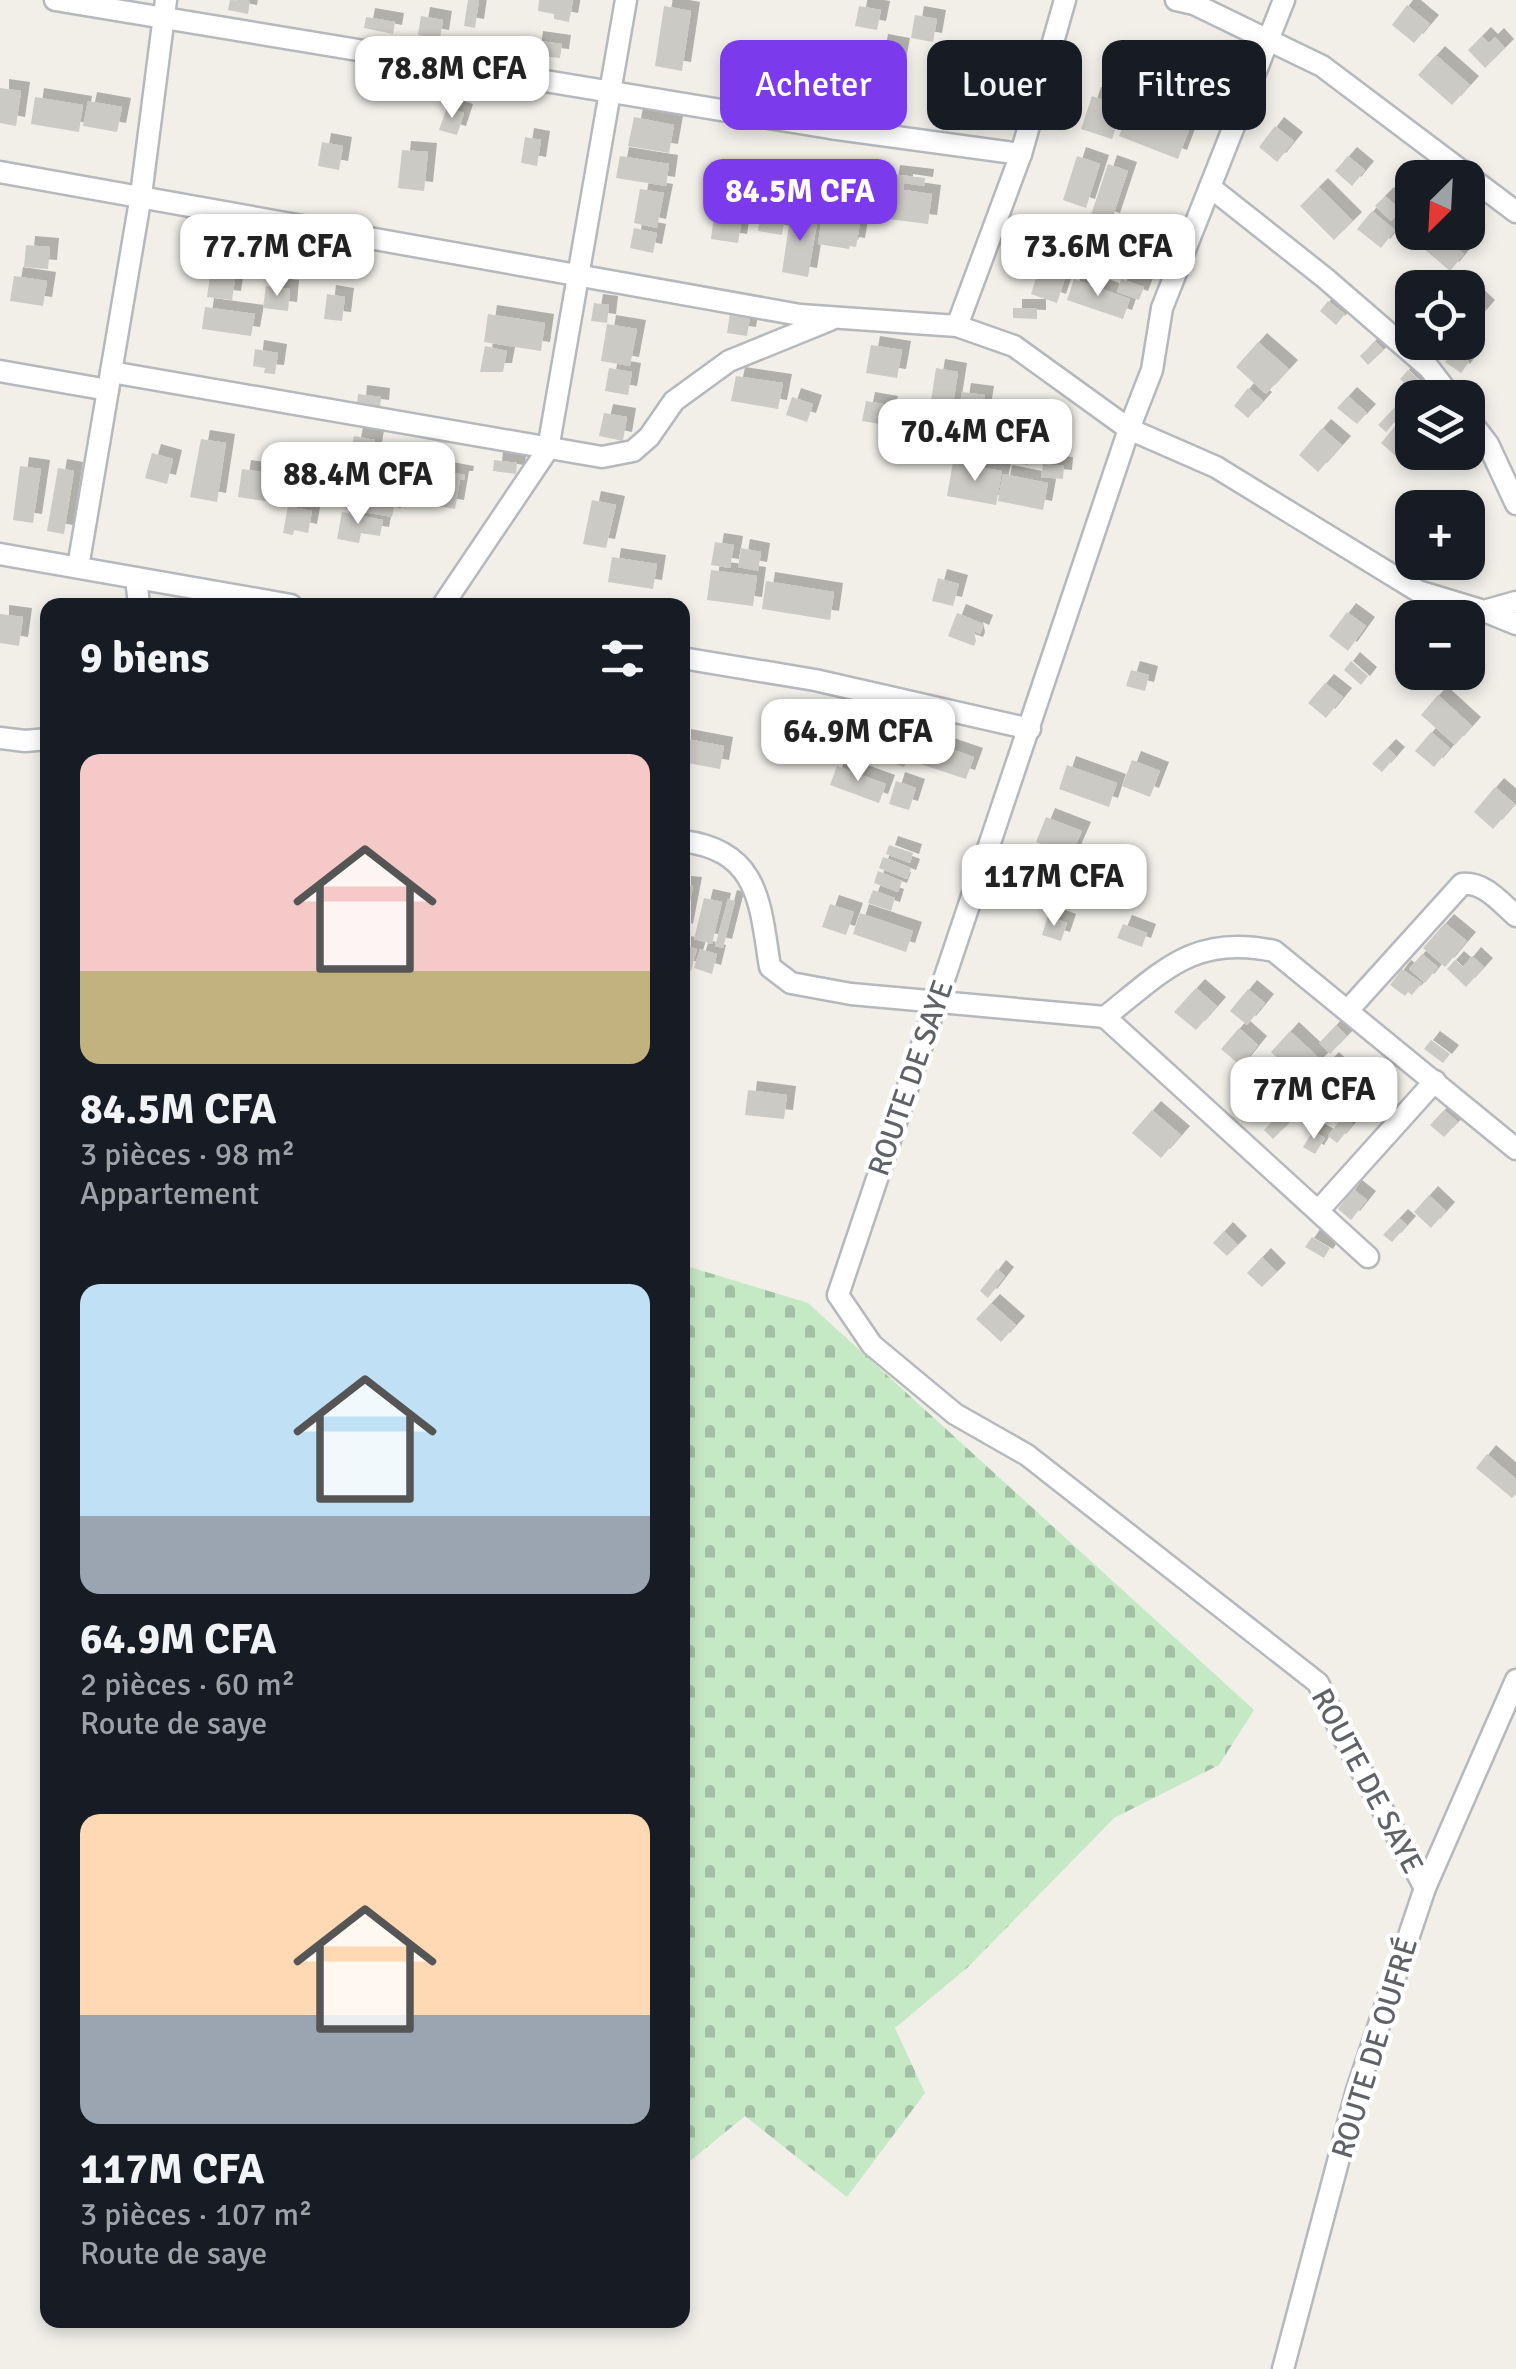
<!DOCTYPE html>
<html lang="fr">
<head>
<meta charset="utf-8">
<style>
  body { margin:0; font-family:Signika,sans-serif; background:#242831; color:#f1f3f6; height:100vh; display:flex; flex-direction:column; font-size:38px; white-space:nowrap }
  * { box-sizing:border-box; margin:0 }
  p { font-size:32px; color:#9ea1a6 }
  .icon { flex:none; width:55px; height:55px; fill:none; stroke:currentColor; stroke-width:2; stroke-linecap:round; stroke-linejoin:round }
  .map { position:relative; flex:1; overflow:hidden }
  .panel { position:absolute; left:40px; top:598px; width:650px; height:1730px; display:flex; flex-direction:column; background:#171b24; border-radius:20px; box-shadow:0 5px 15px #0003 }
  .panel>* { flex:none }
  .banner { position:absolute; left:720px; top:40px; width:645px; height:90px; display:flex; gap:20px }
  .needle { width:65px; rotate:204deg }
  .tools { position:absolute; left:1395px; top:160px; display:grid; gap:20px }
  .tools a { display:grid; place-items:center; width:90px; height:90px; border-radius:20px; background:#171b24; box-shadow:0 5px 15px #0003; font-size:50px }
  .price { position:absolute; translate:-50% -85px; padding:0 22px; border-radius:20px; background:#fff; color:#222; font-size:32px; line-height:65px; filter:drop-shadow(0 2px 5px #0008) }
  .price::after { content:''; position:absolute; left:50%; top:60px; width:30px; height:22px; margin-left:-15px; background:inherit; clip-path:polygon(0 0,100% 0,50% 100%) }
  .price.selected { background:#7c3aed; color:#fff }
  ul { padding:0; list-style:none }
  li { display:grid; align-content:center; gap:20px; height:530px; padding:0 40px }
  li span { display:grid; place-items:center; height:310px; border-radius:20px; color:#555 }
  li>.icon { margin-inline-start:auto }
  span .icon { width:180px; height:180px; fill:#fffc; stroke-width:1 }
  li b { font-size:42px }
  h2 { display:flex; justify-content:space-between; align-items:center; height:120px; padding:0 40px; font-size:42px }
  .tag { padding:0 35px; border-radius:20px; background:#171b24; box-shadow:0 5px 15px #0003; font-size:35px; line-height:90px }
  .tag.selected { background:#7c3aed; color:#fff }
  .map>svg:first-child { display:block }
</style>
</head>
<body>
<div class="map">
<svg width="1516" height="2369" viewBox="0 0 1516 2369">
  <defs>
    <pattern id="cemetery-stones" width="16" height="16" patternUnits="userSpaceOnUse" patternTransform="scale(2.5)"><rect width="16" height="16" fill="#c5e8c5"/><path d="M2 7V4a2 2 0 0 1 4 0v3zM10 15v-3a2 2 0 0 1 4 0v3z" fill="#a3c0a4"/></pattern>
    <filter id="shadow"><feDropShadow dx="9" dy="-9" stdDeviation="0" flood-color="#0004"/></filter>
  </defs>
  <rect width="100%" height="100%" fill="#f1efe8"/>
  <polygon fill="url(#cemetery-stones)" points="683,1265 808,1303 1254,1710 1219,1765 1114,1818 968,1967 895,2028 925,2093 847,2197 745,2116 690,2161 683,2155"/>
  <g fill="#cccac5" filter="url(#shadow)">
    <polygon points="230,0 250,1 248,14 228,10"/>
    <polygon points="468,0 479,0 475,28 464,26"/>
    <polygon points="539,0 573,0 569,22 554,19 554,14 538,11"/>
    <polygon points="1407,5 1430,24 1414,43 1392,25"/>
    <polygon points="664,6 691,11 682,71 655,66"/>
    <polygon points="859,6 881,10 877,30 855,26"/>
    <polygon points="915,15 937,19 933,42 911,38"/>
    <polygon points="421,16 443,20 440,39 418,35"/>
    <polygon points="366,17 395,22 393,34 364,28"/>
    <polygon points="1482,36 1489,43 1495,37 1505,48 1485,68 1468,50"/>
    <polygon points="534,40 562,44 560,58 532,55"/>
    <polygon points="879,43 901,47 893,90 871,86"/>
    <polygon points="850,51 866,55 860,92 844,88"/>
    <polygon points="959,53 992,59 986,92 953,86"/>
    <polygon points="1436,55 1470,85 1452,105 1418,75"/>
    <polygon points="455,80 467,84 461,104 449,101"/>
    <polygon points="493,84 521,88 520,100 492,97"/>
    <polygon points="0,88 21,91 16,126 0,123"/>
    <polygon points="1092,96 1123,107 1112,139 1081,129"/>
    <polygon points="35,97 83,105 79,132 31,124"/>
    <polygon points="1195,99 1207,102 1199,129 1188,126"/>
    <polygon points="88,101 122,107 117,132 83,126"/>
    <polygon points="447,107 464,113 457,135 439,130"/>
    <polygon points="1130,108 1189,130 1178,159 1119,136"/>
    <polygon points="634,117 674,125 669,153 628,146"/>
    <polygon points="1275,126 1294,141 1277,162 1259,147"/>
    <polygon points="525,137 541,140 537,166 521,163"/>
    <polygon points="322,142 343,146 339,170 318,166"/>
    <polygon points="402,150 428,152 424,191 398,188"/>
    <polygon points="620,156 669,164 666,186 616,178"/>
    <polygon points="1077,156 1100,164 1086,208 1063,200"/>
    <polygon points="1348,156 1365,170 1352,186 1335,171"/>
    <polygon points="1108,164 1128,171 1111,222 1091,215"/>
    <polygon points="891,174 925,178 924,186 904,183 904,190 932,194 928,224 880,218 883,192 888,193"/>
    <polygon points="1319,187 1353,221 1334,240 1300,206"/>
    <polygon points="640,189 664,193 657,228 634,223"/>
    <polygon points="1385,196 1401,210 1391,221 1375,206"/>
    <polygon points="716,201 744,205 738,243 711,239"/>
    <polygon points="757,205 786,210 782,235 758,231 760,215 755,215"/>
    <polygon points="1372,211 1395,230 1381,248 1357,229"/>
    <polygon points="791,212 818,216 808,277 782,272"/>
    <polygon points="822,217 860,223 856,247 850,246 849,249 818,244"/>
    <polygon points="634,228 657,233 653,253 630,248"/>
    <polygon points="1437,232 1464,254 1450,271 1423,248"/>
    <polygon points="214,234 226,236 218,273 206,270"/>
    <polygon points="232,235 247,237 245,254 230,251"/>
    <polygon points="26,245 50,247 48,269 24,267"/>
    <polygon points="1040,266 1066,275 1057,303 1031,294"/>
    <polygon points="14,276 47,281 43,306 10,301"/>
    <polygon points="210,276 235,279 232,300 207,297"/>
    <polygon points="1074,279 1130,299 1123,319 1067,300"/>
    <polygon points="1121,279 1144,287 1139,300 1117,292"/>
    <polygon points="266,286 290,289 288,311 263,308"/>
    <polygon points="1468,292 1486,309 1468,330"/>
    <polygon points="327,294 345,297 342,321 324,319"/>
    <polygon points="1328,301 1345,314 1336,325 1320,311"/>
    <polygon points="594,303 609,305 607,323 591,321"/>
    <polygon points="205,307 255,314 251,336 202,329"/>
    <polygon points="1013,308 1037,308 1037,319 1013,318"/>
    <polygon points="730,313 750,317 747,336 727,333"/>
    <polygon points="488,314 545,323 541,351 484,342"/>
    <polygon points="607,324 637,329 630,366 601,361"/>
    <polygon points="1375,341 1384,350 1368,365 1360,356"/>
    <polygon points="1258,342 1289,369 1266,394 1236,367"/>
    <polygon points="871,345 902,350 897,378 866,373"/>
    <polygon points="485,346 507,351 503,372 480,372"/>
    <polygon points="255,349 278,353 275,374 264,373 265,368 253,366"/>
    <polygon points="1454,351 1469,362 1461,373 1445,362"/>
    <polygon points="609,368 632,372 628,395 605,391"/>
    <polygon points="936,368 958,372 951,417 929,414"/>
    <polygon points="1408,370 1424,384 1415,393 1400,379"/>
    <polygon points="736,376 783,383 778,409 731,401"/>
    <polygon points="1248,388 1263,401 1248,418 1234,406"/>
    <polygon points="962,392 985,395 981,420 958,416"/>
    <polygon points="358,394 381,397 380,409 357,406"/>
    <polygon points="1348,396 1367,413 1357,424 1337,408"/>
    <polygon points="792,397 813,404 807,422 786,415"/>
    <polygon points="866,401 889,405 885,425 862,421"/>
    <polygon points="1397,405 1404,411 1386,432 1378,425"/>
    <polygon points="604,413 627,417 623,441 599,436"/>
    <polygon points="953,424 1000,431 997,454 949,447"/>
    <polygon points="1396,425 1408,435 1398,446 1404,452 1399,459 1381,443"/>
    <polygon points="1322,428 1342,445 1318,472 1299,455"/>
    <polygon points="354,436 375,440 368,477 347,473"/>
    <polygon points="1008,437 1031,441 1028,465 1004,461"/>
    <polygon points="201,439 226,443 217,502 190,497"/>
    <polygon points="152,453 173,459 167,484 145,478"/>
    <polygon points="494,460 517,463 516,474 493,471"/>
    <polygon points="953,462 1002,471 996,505 947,496"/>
    <polygon points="1043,464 1064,466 1063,479 1041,477"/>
    <polygon points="20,466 41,469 33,523 13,520"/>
    <polygon points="58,468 74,471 64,534 47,531"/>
    <polygon points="242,469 288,476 284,504 238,497"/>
    <polygon points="438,470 465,475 464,480 460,480 455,509 432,505"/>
    <polygon points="1003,474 1048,483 1043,510 998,501"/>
    <polygon points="350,487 396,496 392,517 346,509"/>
    <polygon points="592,500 616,505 606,548 583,544"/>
    <polygon points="288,506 312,511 308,533 294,530 293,535 283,533"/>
    <polygon points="342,512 383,520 380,536 361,533 359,543 337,539"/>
    <polygon points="715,542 734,545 730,568 711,565"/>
    <polygon points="741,548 761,552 758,571 738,567"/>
    <polygon points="612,557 657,564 653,589 608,582"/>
    <polygon points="711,570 757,576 753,606 707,600"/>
    <polygon points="938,578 959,584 953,606 932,601"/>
    <polygon points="766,581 834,592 830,620 762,609"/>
    <polygon points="1347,612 1366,626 1348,651 1329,636"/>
    <polygon points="957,613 984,624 980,634 974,631 976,641 974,646 948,636"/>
    <polygon points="0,614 23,617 19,646 0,643"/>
    <polygon points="1351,661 1368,676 1361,685 1344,670"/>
    <polygon points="1131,670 1149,675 1145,691 1126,686"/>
    <polygon points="1325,683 1343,697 1326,718 1308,703"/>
    <polygon points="1438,695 1472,726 1455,745 1421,715"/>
    <polygon points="878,727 914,740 904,767 874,756 879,741 873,739"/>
    <polygon points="1431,732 1450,748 1434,767 1415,751"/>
    <polygon points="682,738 724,746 720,769 682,762"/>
    <polygon points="919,738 974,757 966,779 911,761"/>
    <polygon points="1387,748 1396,756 1382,772 1372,764"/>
    <polygon points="1132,760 1160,771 1150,797 1122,786"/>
    <polygon points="1067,765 1117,783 1109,807 1059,789"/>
    <polygon points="837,766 886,784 879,803 830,785"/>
    <polygon points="896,781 916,788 909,810 889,804"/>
    <polygon points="1495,787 1515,804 1493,829 1474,812"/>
    <polygon points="1046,817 1082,831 1071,856 1036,842"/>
    <polygon points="889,845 913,853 910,863 886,854"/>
    <polygon points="883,857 911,868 907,879 879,868"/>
    <polygon points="878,871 902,881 898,892 874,883"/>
    <polygon points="682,885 693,886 684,933 682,932"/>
    <polygon points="873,890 895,898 891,911 868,903"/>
    <polygon points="704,898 722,902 712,944 694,939"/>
    <polygon points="728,899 735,901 723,948 715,946"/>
    <polygon points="830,904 854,912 846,935 822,927"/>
    <polygon points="860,913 913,931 906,952 853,934"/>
    <polygon points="1048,916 1067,923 1061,941 1042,935"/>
    <polygon points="1445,923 1467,941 1445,967 1423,948"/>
    <polygon points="1123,924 1147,933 1142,947 1117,938"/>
    <polygon points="682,945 697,949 691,971 682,969"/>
    <polygon points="700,949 717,954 712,974 694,968"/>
    <polygon points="1422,954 1438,967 1425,983 1409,969"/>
    <polygon points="1472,956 1484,967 1466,987 1447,969 1455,960 1463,967"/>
    <polygon points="1402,969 1422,983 1412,995 1408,992 1405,996 1390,985"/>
    <polygon points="1196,988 1217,1006 1196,1030 1174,1012"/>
    <polygon points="1248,989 1265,1003 1247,1025 1230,1011"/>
    <polygon points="1336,1025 1347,1036 1330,1054 1319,1043"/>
    <polygon points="1239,1028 1258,1045 1241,1066 1221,1049"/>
    <polygon points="1290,1031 1321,1060 1301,1080 1271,1052"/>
    <polygon points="1431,1040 1450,1054 1443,1063 1424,1049"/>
    <polygon points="1330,1061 1346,1076 1337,1084 1322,1069"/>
    <polygon points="1315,1075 1333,1088 1324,1099 1307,1087"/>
    <polygon points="1365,1089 1377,1098 1366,1112 1354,1103"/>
    <polygon points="748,1090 787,1095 784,1119 745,1115"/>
    <polygon points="1152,1110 1181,1135 1161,1158 1132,1133"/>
    <polygon points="1444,1110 1458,1122 1444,1137 1430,1125"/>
    <polygon points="1280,1113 1290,1122 1273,1139 1264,1130"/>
    <polygon points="1343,1116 1353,1124 1337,1143 1328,1136"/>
    <polygon points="1313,1131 1325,1138 1315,1154 1303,1147"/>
    <polygon points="1353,1189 1367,1200 1351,1220 1338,1209"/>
    <polygon points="1429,1195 1446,1211 1431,1228 1414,1212"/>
    <polygon points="1399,1218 1407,1225 1392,1242 1383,1235"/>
    <polygon points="1224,1231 1238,1245 1227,1256 1213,1243"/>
    <polygon points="1312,1237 1330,1248 1324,1258 1305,1247"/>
    <polygon points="1262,1257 1277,1272 1262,1287 1247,1273"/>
    <polygon points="997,1269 1005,1276 988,1298 980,1291"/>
    <polygon points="991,1303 1016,1325 1001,1342 976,1319"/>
    <polygon points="1487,1454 1516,1479 1516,1494 1512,1498 1476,1468"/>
  </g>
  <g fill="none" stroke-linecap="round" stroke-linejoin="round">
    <defs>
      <g id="minor">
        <polyline points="55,0 830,128 1021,154"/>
        <polyline points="1176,0 1194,4 1322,66 1516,212"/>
        <polyline points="1284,0 1162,308 1152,370 1129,429 838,1295 872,1345 955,1414 1027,1455 1318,1683 1342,1735 1425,1888"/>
        <polyline points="0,172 800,315 957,326 1014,346 1129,429 1216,467 1418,591 1484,611 1516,602"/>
        <polyline points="1210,187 1325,278 1429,368 1452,398"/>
        <polyline points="957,326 1021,154 1065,0"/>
        <polyline points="0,371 108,390"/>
        <polyline points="111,372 602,457 633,451 649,437 674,401 729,361 830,320"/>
        <polyline points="1468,418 1488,444 1516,504"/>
        <polyline points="0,554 291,605"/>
        <polyline points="78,567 141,195 166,0"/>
        <polyline points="136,578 139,605"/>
        <polyline points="443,605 548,449 626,0"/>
        <polyline points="1484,611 1516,624"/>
        <polyline points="682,658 815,680 1030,729"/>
        <polyline points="0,738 25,741 48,739"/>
        <path d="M682 841C760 850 760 905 770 967L791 983 851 994 1105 1017 1368 1257"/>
        <path d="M1349 1009 1462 884C1485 882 1500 902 1516 916"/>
        <path d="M1105 1017C1163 971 1194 934 1274 951L1516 1149"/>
        <polyline points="1318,1211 1435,1081"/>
        <polyline points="1283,2369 1357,2090 1425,1888 1516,1680"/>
      </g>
    </defs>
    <use href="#minor" stroke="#b5b8bc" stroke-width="25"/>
    <use href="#minor" stroke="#fff" stroke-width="20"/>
  </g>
  <g text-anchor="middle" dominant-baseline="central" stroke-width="9" stroke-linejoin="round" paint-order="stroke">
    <g font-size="30" fill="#5f6368" stroke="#fff">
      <text transform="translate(911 1078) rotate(-71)">ROUTE DE SAYE</text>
      <text transform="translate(1367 1781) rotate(62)">ROUTE DE SAYE</text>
      <text transform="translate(1375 2048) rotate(-73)">ROUTE DE OUFRÉ</text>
    </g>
  </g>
</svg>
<div class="tools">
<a><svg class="needle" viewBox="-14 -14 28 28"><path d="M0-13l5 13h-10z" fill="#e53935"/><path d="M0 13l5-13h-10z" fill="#9ea1a6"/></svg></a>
<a><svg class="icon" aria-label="locate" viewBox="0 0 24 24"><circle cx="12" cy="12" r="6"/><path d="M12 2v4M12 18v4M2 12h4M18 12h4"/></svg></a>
<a><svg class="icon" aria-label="layers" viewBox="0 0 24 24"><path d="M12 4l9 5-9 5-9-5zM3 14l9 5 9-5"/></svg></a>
<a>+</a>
<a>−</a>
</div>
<b class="price" style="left:452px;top:121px">78.8M CFA</b>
<b class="price selected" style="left:800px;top:244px">84.5M CFA</b>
<b class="price" style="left:277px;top:299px">77.7M CFA</b>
<b class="price" style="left:1098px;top:299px">73.6M CFA</b>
<b class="price" style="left:975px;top:484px">70.4M CFA</b>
<b class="price" style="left:358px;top:527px">88.4M CFA</b>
<b class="price" style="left:858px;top:784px">64.9M CFA</b>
<b class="price" style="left:1054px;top:929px">117M CFA</b>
<b class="price" style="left:1314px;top:1142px">77M CFA</b>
<div class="banner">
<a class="tag selected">Acheter</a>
<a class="tag">Louer</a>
<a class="tag">Filtres</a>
</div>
<section class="panel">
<h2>9 biens<svg class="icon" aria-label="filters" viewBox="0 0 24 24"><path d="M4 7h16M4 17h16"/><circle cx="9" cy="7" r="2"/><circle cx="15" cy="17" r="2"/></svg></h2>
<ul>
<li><span style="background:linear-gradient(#f6c9c9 70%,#c2b280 0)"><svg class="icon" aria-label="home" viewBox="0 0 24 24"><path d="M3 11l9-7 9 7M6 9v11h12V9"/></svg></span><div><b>84.5M CFA</b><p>3 pièces · 98 m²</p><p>Appartement</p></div></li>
<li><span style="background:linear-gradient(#bfe0f5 75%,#9aa5b1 0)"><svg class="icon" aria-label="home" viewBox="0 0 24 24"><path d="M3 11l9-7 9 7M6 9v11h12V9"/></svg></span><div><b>64.9M CFA</b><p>2 pièces · 60 m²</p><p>Route de saye</p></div></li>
<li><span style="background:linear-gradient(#ffd9b3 65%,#9aa5b1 0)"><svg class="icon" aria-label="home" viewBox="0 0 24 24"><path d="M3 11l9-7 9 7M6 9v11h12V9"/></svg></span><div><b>117M CFA</b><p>3 pièces · 107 m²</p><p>Route de saye</p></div></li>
</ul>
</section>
</div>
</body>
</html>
